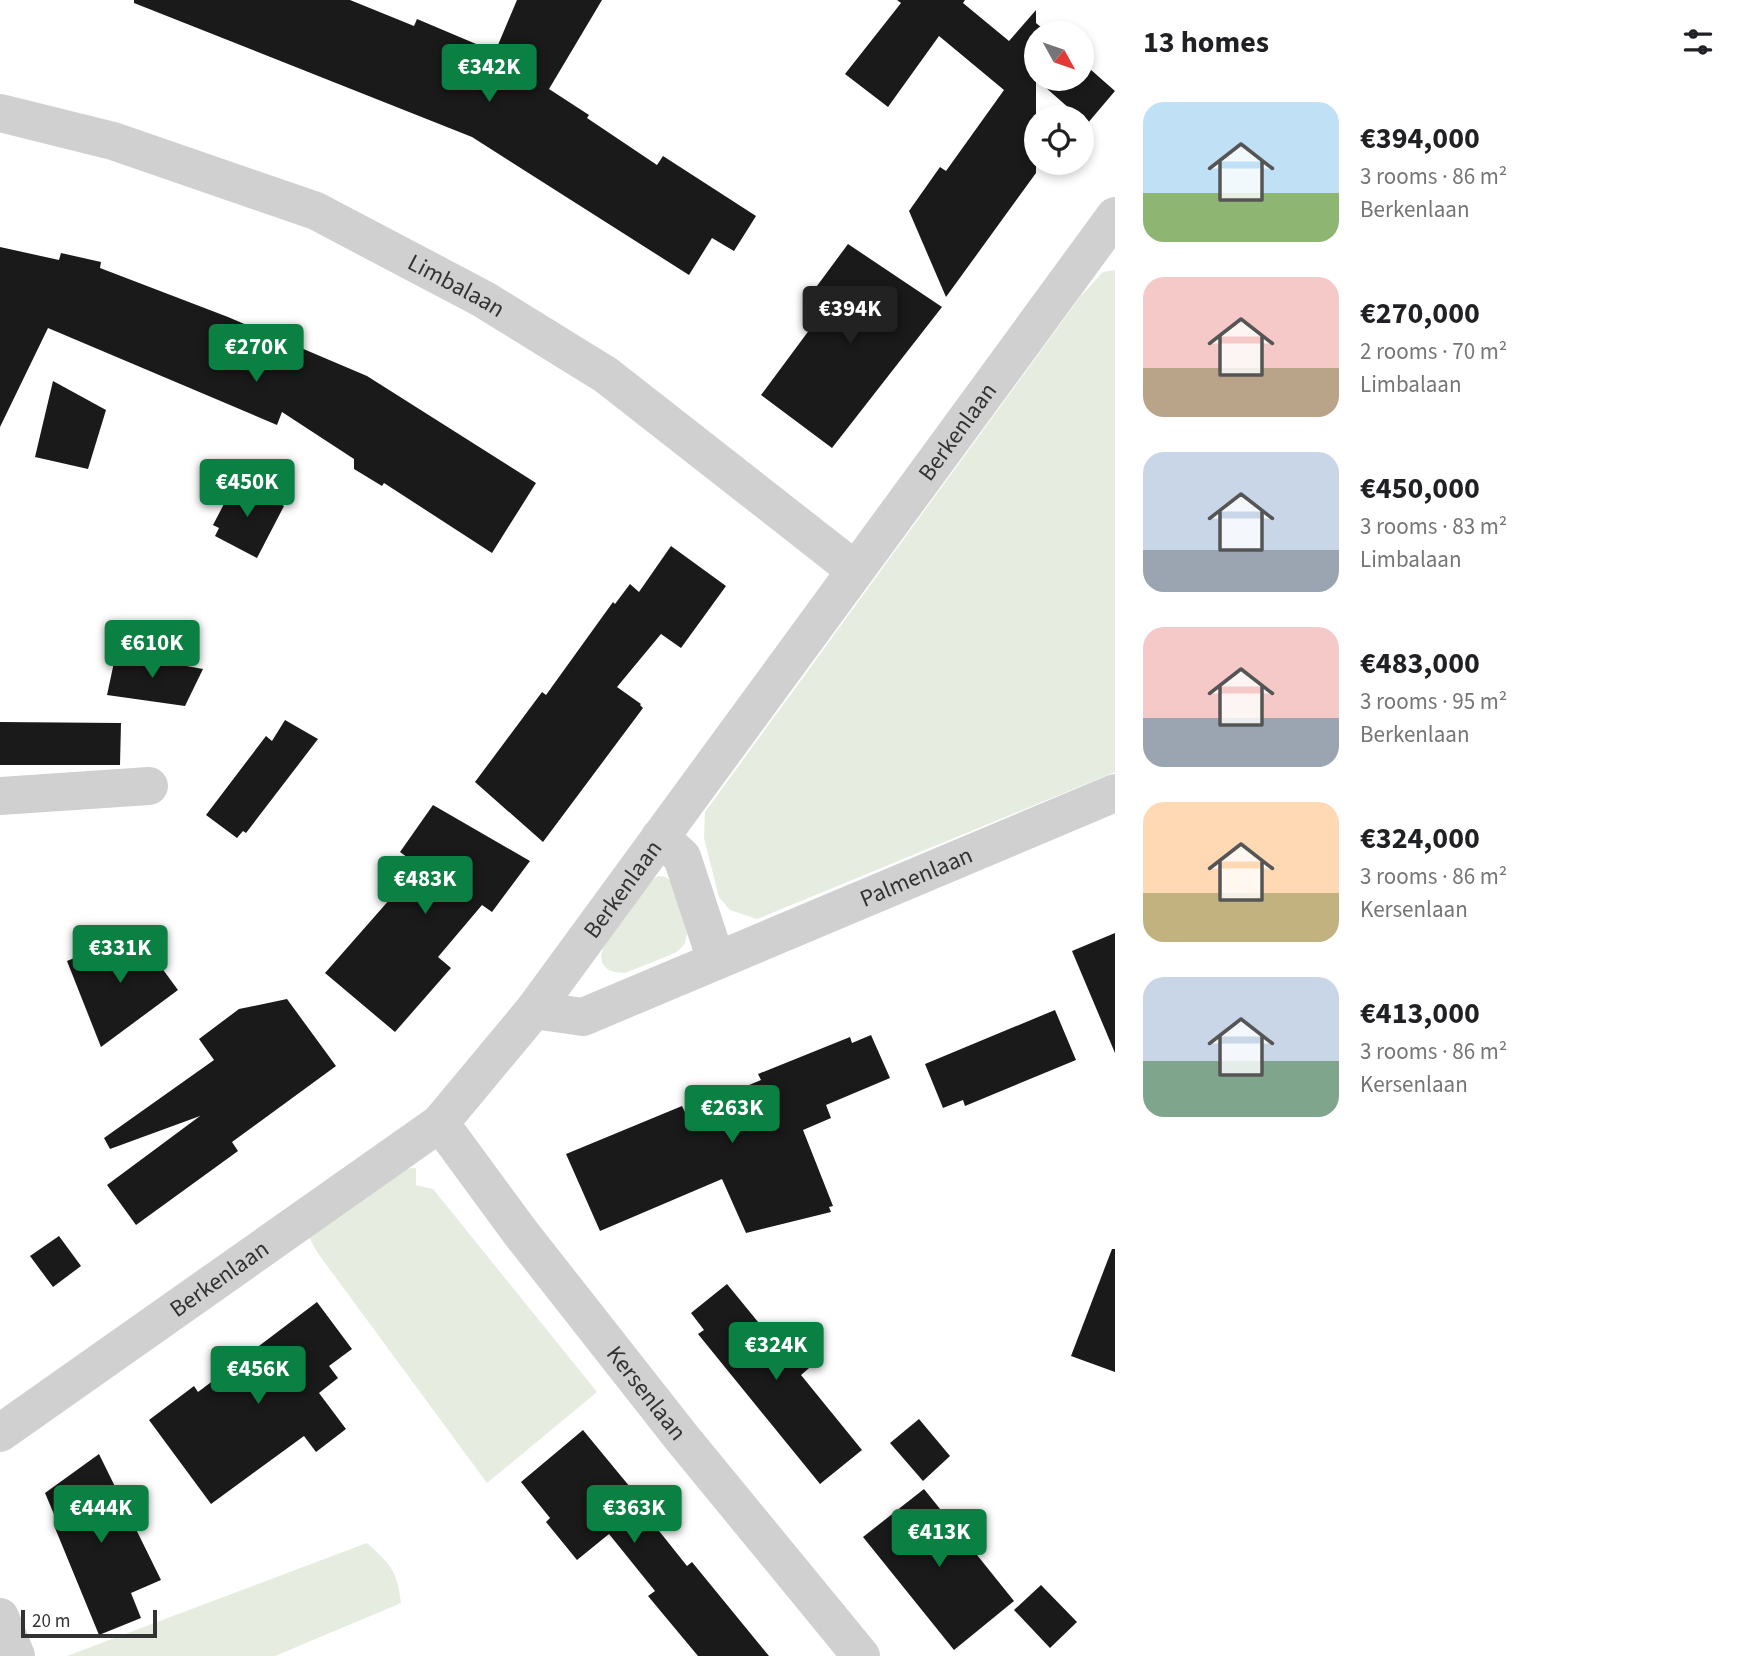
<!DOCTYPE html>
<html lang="en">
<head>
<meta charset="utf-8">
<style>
  body { margin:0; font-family:"Source Sans 3",sans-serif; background:#f2f2f2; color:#202124; height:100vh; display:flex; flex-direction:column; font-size:26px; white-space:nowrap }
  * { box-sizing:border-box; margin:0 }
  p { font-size:23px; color:#757577 }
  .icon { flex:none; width:38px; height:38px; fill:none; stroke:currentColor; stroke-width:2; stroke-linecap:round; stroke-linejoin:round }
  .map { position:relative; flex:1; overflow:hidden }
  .drawer { display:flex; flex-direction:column; background:#fff; width:630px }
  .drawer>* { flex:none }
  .needle { width:46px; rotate:130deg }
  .controls { position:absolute; left:1024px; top:21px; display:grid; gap:14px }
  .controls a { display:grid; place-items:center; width:70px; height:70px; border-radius:50%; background:#fff; box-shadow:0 4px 10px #0003; font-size:35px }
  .scale { position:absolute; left:21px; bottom:18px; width:136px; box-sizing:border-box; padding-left:7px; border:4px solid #333; border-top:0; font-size:19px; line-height:24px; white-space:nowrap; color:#333; -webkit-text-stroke:5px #fff; paint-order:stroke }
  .price { position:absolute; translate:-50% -60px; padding:0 16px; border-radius:7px; background:#0b8043; color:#fff; font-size:23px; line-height:46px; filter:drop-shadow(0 2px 4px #0008) }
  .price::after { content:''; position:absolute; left:50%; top:42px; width:21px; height:16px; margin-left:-10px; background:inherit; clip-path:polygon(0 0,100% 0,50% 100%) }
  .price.active { background:#222; color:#fff }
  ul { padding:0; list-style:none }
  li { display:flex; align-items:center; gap:21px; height:175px; padding:0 28px }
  li span { display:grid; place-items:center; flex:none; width:196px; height:140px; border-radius:21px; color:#555 }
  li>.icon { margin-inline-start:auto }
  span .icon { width:84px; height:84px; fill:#fffc; stroke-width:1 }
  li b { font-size:30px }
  h2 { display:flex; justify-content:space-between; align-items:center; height:84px; padding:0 28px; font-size:30px }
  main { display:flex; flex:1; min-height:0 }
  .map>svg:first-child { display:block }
</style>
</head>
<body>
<main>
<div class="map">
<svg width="1115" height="1656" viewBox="0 0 1115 1656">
  <rect width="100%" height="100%" fill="#fff"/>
  <g fill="#e6ecdf">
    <polygon points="1115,270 1115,772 757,919 730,910 719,897 704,838 705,812 1080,297 1103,272"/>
    <polygon points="658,876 666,877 672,882 687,933 685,943 681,948 675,953 625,973 614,972 607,969 602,963 601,955 604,946 651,881"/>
    <polygon points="416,1168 416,1185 433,1189 597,1392 487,1483 317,1252 308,1235 400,1169"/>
    <path d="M367 1543C391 1565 397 1570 401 1603L275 1656H67Z"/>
  </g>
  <g fill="#1a1a1a">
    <polygon points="134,0 350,0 414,26 417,19 495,52 517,0 602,0 549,89 589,115 587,118 657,165 663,156 756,216 734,251 712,238 689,275 472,137 134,3"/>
    <polygon points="897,0 965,0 963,3 1009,41 1036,10 1036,23 1048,33 1036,33 1036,79 1082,79 1082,62 1115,91 1087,124 1082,120 1082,117 1079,117 1036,79 1036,173 946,297 909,211 940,167 946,171 1004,90 939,36 888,107 845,74 901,3"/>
    <polygon points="848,244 942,307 832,448 761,395 830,302 814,290"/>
    <polygon points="0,247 59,260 61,253 101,262 100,268 228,317 367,376 536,483 492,553 384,483 382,486 354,469 354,459 282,412 277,425 48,328 0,427"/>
    <polygon points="53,381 106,410 88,469 35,457"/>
    <polygon points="236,481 284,506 257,558 215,536 219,528 213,525"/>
    <polygon points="671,546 726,586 681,648 661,634 617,687 641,704 640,705 643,708 543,842 475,782 542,692 546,695 613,602 615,604 630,584 639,592"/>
    <polygon points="116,653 203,669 185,706 107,695"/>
    <polygon points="285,720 318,739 246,833 243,831 237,838 206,815 266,736 272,741"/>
    <polygon points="0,722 121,723 120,765 0,765"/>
    <polygon points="433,805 530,861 492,912 482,905 438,957 451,968 395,1032 325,973 419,866 400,852"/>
    <polygon points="136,933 178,990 101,1047 67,961"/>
    <polygon points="1115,933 1115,1053 1072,951"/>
    <polygon points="287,999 336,1066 232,1142 238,1151 136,1225 107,1185 200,1116 110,1149 104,1138 214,1060 199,1039 239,1009"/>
    <polygon points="1055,1010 1076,1060 965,1106 963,1100 943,1108 925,1064"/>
    <polygon points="871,1035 890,1078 826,1105 831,1118 803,1130 833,1206 829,1207 831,1212 746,1233 722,1179 600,1231 566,1154 682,1106 685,1112 761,1080 758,1074 850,1037 852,1043"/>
    <polygon points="59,1236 81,1266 53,1287 30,1256"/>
    <polygon points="1112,1249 1115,1249 1115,1372 1071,1356"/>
    <polygon points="727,1284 772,1339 786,1328 815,1363 801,1375 862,1450 820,1484 698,1334 704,1330 691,1313"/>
    <polygon points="317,1302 352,1349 329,1366 338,1378 319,1393 346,1429 316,1452 304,1436 211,1504 149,1420 194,1386 198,1392"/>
    <polygon points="919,1419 950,1456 923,1481 890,1443"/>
    <polygon points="583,1430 644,1504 640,1507 687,1566 692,1562 769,1656 698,1656 648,1596 655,1591 609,1534 577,1560 546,1522 550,1518 521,1482"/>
    <polygon points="99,1454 161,1580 131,1593 141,1618 99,1635 55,1528 59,1526 45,1493"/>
    <polygon points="924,1489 1014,1601 954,1650 863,1537"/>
    <polygon points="1041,1585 1077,1622 1050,1648 1014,1610"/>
  </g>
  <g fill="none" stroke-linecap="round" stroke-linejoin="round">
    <g stroke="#d0d0d0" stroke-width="38">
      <path id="s1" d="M0 113 113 141 316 211 483 299 606 375 855 570"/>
      <polyline points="0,796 149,786"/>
      <polyline points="660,837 682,857 716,960"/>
      <path id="s2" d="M534 1010 583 1017 1115 793"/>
      <path id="s3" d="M440 1123 520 1232 682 1438 861 1656"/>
      <path id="s4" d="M0 1433 440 1123 534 1010 1115 216"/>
      <polyline points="0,1617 16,1656"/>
    </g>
  </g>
  <g text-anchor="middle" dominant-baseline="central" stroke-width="7" stroke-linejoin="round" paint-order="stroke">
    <g font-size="24" fill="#333" stroke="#fff">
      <text stroke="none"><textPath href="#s1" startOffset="490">Limbalaan</textPath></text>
      <text stroke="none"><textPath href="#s4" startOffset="1402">Berkenlaan</textPath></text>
      <text stroke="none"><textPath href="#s2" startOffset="411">Palmenlaan</textPath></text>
      <text stroke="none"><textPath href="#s4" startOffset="835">Berkenlaan</textPath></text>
      <text stroke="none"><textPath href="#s4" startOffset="268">Berkenlaan</textPath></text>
      <text stroke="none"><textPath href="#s3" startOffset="340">Kersenlaan</textPath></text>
    </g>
  </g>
</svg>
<div class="controls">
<a><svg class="needle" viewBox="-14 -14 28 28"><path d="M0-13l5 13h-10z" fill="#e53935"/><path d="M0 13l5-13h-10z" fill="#757577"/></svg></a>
<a><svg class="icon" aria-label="locate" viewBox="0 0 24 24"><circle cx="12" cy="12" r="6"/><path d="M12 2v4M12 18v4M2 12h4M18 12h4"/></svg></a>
</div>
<div class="scale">20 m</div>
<b class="price" style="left:489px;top:104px">€342K</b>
<b class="price active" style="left:850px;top:346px">€394K</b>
<b class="price" style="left:256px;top:384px">€270K</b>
<b class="price" style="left:247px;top:519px">€450K</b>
<b class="price" style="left:152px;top:680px">€610K</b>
<b class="price" style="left:425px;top:916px">€483K</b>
<b class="price" style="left:120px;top:985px">€331K</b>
<b class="price" style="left:732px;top:1145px">€263K</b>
<b class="price" style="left:776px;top:1382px">€324K</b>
<b class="price" style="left:258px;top:1406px">€456K</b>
<b class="price" style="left:101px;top:1545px">€444K</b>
<b class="price" style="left:634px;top:1545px">€363K</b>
<b class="price" style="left:939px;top:1569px">€413K</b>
</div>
<section class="drawer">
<h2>13 homes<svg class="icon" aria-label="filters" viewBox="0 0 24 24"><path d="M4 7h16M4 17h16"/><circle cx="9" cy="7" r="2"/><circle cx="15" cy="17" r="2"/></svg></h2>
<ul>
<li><span style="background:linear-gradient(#bfe0f5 65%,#8fb573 0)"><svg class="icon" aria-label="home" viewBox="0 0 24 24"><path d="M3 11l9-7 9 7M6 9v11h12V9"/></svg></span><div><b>€394,000</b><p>3 rooms · 86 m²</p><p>Berkenlaan</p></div></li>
<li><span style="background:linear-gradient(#f6c9c9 65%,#b9a48a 0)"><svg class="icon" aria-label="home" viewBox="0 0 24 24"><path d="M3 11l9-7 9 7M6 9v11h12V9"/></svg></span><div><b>€270,000</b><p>2 rooms · 70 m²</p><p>Limbalaan</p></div></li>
<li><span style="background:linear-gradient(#c9d6e8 70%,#9aa5b1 0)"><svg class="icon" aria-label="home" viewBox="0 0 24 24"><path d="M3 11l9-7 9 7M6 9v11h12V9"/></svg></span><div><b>€450,000</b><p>3 rooms · 83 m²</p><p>Limbalaan</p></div></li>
<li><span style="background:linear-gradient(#f6c9c9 65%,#9aa5b1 0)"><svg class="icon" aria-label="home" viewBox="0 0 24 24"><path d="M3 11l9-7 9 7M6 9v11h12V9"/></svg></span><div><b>€483,000</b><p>3 rooms · 95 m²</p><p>Berkenlaan</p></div></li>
<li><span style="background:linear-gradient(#ffd9b3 65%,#c2b280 0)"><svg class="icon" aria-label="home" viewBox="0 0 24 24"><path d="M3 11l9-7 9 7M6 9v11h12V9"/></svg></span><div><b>€324,000</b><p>3 rooms · 86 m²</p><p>Kersenlaan</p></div></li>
<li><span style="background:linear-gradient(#c9d6e8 60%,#7fa58c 0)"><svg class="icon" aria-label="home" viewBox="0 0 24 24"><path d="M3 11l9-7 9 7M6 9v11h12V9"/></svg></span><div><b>€413,000</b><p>3 rooms · 86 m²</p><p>Kersenlaan</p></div></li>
</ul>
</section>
</main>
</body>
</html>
